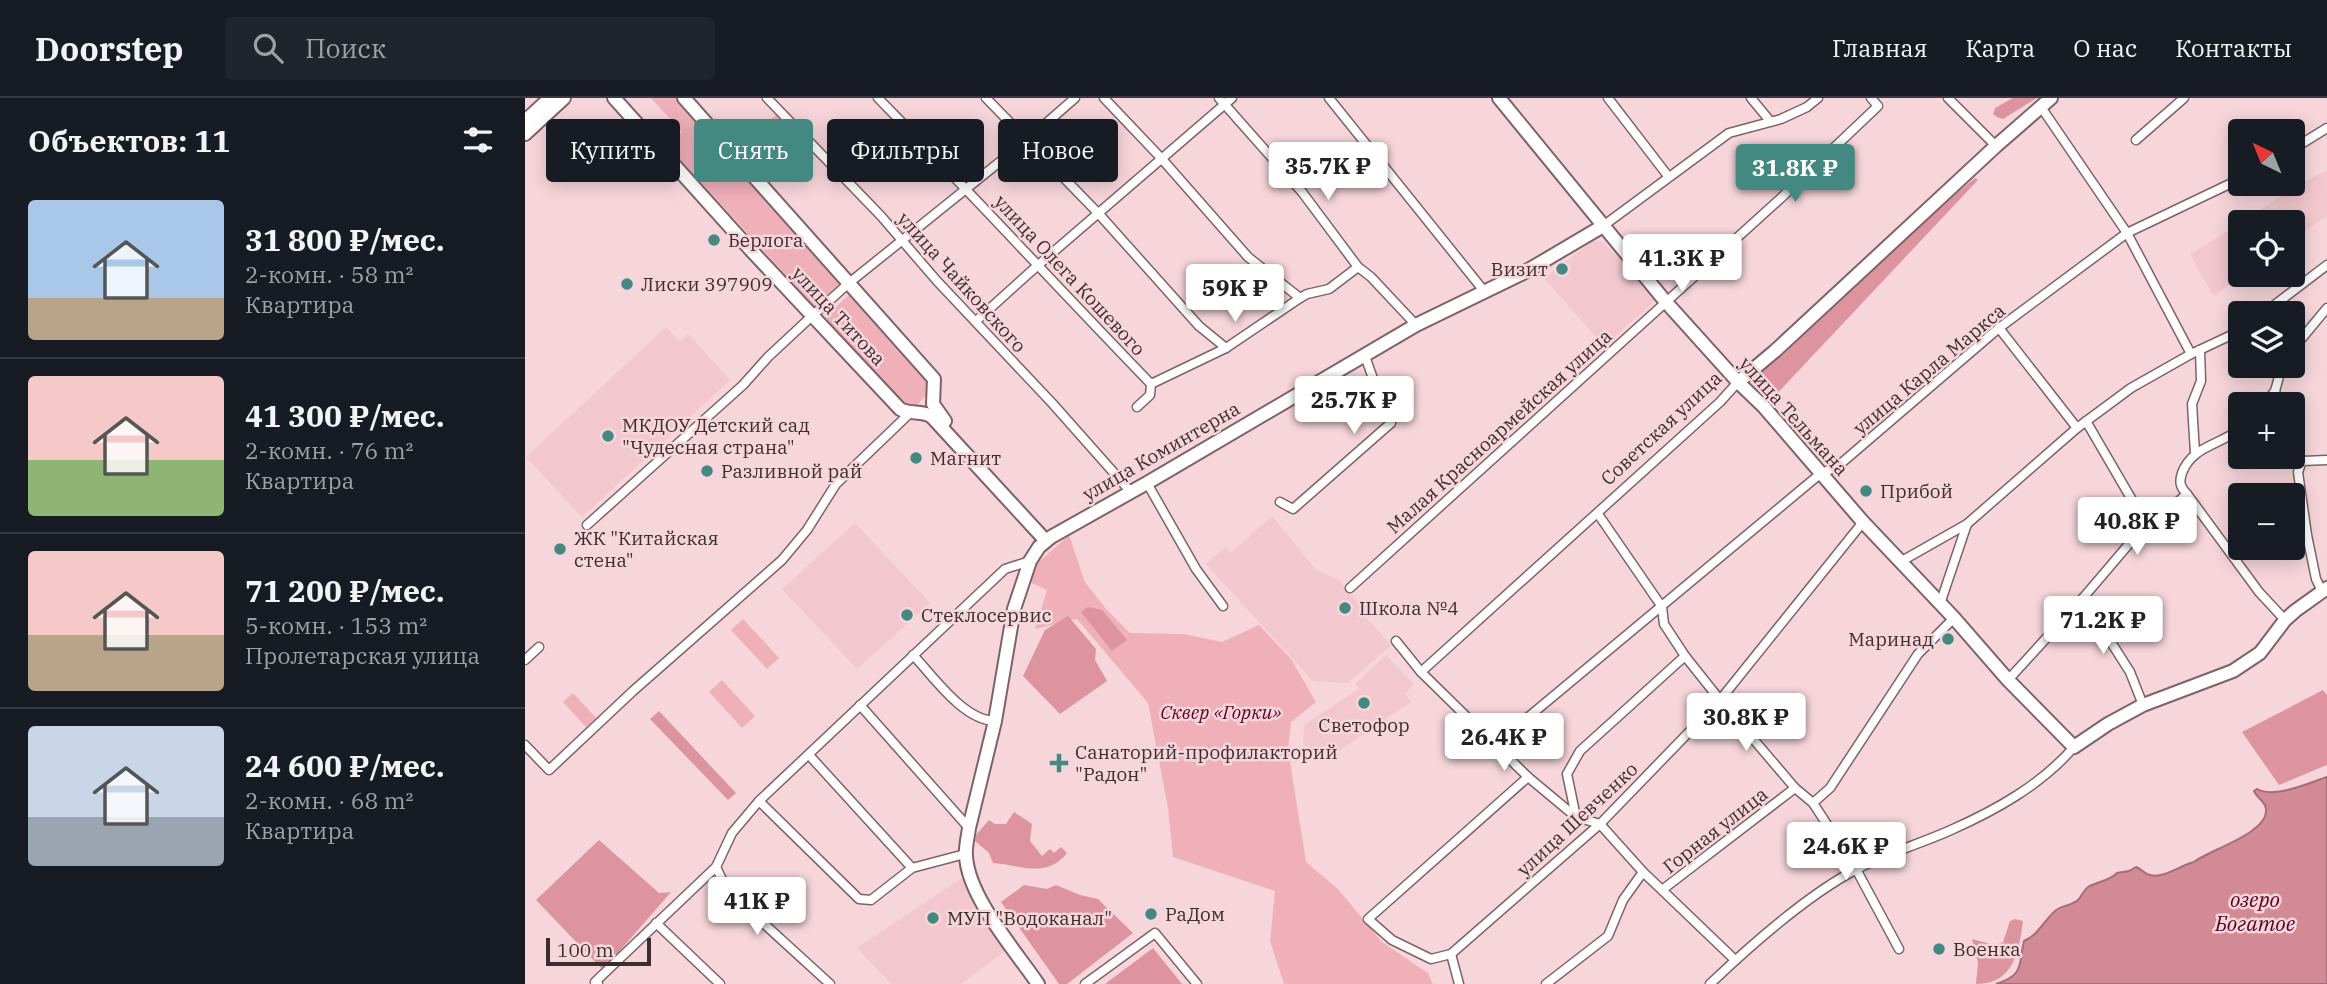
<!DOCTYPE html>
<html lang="ru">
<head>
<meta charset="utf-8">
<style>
  body { margin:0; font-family:"IBM Plex Serif",serif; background:#20242c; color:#f1f3f6; height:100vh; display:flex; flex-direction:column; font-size:26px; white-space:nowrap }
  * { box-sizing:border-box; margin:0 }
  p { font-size:23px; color:#9ea1a6 }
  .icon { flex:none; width:38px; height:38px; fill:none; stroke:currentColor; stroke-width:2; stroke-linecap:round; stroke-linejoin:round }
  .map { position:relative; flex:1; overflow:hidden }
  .panel { display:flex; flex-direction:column; background:#171b24; width:525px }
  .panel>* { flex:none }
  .banner { position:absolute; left:21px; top:21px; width:665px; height:63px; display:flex; gap:14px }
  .needle { width:46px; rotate:317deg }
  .controls { position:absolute; left:1703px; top:21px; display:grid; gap:14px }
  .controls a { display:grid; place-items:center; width:77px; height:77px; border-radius:7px; background:#171b24; box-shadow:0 4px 18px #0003; font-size:35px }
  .scale { position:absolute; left:21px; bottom:18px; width:105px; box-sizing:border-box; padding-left:7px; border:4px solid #3b2e30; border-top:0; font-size:19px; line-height:24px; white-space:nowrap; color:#3b2e30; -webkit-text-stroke:5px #f7d6db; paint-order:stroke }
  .price { position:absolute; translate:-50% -60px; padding:0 16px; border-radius:7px; background:#fff; color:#222; font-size:23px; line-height:46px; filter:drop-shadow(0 2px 4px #0008) }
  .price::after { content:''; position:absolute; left:50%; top:42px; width:21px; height:16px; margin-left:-10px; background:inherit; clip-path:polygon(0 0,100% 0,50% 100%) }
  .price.on { background:#438982; color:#fff }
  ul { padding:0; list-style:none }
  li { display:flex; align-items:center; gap:21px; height:175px; padding:0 28px }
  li+li { border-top:2px solid #363941 }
  li span { display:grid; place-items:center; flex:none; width:196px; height:140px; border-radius:7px; color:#555 }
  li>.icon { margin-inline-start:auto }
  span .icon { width:84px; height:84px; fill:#fffc; stroke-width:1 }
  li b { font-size:30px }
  h2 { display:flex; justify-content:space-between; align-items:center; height:84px; padding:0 28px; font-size:30px }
  .tag { padding:0 24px; border-radius:7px; background:#171b24; box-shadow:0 4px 18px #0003; font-size:24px; line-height:63px }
  .tag.on { background:#438982; color:#fff }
  header { display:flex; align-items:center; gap:42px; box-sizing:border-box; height:98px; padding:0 35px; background:#171b24; border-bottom:2px solid #363941 }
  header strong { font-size:33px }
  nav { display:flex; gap:38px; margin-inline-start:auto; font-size:24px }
  .search { width:490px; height:63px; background:#20242c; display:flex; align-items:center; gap:18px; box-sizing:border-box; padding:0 24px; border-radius:7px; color:#9ea1a6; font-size:26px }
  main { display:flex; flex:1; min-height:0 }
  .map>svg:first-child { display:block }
</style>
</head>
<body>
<header>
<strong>Doorstep</strong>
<div class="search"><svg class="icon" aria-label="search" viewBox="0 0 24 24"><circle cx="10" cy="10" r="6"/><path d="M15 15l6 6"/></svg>Поиск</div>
<nav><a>Главная</a><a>Карта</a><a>О нас</a><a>Контакты</a></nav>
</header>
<main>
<section class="panel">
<h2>Объектов: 11<svg class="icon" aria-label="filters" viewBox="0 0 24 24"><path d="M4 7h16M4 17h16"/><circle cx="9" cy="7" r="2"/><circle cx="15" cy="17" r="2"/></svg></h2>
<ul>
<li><span style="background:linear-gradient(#a9c7e8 70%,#b9a48a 0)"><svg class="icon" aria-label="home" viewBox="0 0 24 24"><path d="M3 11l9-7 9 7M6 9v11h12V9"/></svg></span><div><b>31 800 ₽/мес.</b><p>2-комн. · 58 m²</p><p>Квартира</p></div></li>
<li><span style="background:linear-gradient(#f6c9c9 60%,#8fb573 0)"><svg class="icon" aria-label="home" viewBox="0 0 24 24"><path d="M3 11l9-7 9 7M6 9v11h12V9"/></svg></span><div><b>41 300 ₽/мес.</b><p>2-комн. · 76 m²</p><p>Квартира</p></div></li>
<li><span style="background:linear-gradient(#f6c9c9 60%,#b9a48a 0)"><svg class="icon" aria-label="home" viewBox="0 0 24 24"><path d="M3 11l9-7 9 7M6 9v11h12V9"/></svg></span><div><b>71 200 ₽/мес.</b><p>5-комн. · 153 m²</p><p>Пролетарская улица</p></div></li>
<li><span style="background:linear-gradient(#c9d6e8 65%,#9aa5b1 0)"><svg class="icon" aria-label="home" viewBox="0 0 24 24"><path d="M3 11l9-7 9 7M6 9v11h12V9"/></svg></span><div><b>24 600 ₽/мес.</b><p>2-комн. · 68 m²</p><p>Квартира</p></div></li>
</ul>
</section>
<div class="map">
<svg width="1802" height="886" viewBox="0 0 1802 886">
  <rect width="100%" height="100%" fill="#f7d6db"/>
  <g fill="#f2c8ce">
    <polygon points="1802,72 1802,118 1768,141 1768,124 1717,124 1768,90"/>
    <polygon points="1715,126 1715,177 1718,177 1688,198 1665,156"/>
    <polygon points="1069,142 1079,145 1131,202 1079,248 1019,180"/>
    <polygon points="141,229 155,244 163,236 205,282 57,419 1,359"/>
    <polygon points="747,418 791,472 814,482 836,508 835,513 866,547 823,585 788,583 681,466 700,449 706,455"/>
    <polygon points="330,425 405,505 332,571 257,491"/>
    <polygon points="861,557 889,587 880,595 886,604 800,662 782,649 778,646 779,627 834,591 830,586"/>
    <polygon points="437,780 451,813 481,852 436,886 366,886 332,850"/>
  </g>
  <g fill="#f0b0ba">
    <polygon points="126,0 156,0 319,186 292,209 289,208 149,55 143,47 157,34"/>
    <polygon points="251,17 266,32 248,47 234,32"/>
    <polygon points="324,197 327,197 404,282 407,291 388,311 380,310 302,223 302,217"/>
    <polygon points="544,437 560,484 582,512 605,535 659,536 697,544 734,527 766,561 791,604 766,624 763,651 781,764 813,791 857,844 903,875 908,886 759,886 745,843 750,793 648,759 643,710 623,605 552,521 510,531 522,492 502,483 508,469"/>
    <polygon points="218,521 254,560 242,571 206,532"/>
    <polygon points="197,582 230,618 217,630 184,594"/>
    <polygon points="48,595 71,620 61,629 38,604"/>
  </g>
  <g fill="#dd94a0">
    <polygon points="1488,0 1512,0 1478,21 1472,19 1468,16 1470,10"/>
    <polygon points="1450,80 1453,82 1244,304 1223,281 1401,120"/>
    <polygon points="563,509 577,512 602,542 587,553 556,514"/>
    <polygon points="543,518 571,551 570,562 582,583 535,616 498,578 520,532"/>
    <polygon points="1798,592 1802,597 1802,667 1754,687 1717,634"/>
    <polygon points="134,613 211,695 203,702 125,621"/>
    <path d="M489 714 507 726 505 743 517 758 525 751 529 755 536 749 542 755C522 781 495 767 468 765L464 755 450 743 451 737 464 722 470 726H481Z"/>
    <polygon points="74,742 134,795 146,794 78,872 11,802"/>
    <polygon points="499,787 522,791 531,787 555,797 573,801 608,835 542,886 534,886 476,804"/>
    <path d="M1490 821 1498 823C1494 853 1489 886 1451 886L1453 864 1447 841 1470 847 1478 844 1485 823Z"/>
    <polygon points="628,850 657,886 580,886"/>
  </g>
  <path fill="#d38a97" stroke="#a56e78" stroke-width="2" d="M1802 679V886H1471C1501 876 1493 866 1499 843 1513 837 1519 823 1529 814 1535 807 1547 808 1553 802 1557 798 1558 793 1563 789 1573 783 1585 783 1592 775L1604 773 1611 769C1617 771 1619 776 1625 777 1638 781 1656 767 1669 764 1686 751 1744 735 1741 711 1740 703 1732 700 1729 693L1732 691C1749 701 1784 685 1802 679Z"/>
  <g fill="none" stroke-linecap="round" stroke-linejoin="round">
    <defs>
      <g id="street">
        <polyline points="242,0 356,118 412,183 527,305 605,393"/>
        <path d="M353 0C445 94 534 191 626 286"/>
        <polyline points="461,0 573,115 674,228 701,250"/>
        <polyline points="579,0 636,60 723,159 775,200"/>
        <polyline points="694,0 777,94 833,169 846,179 891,227"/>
        <polyline points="804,0 959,193"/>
        <polyline points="1083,0 1143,78"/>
        <polyline points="1226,0 1245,23"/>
        <polyline points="1423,0 1471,48"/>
        <polyline points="1516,9 1602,135 1666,256"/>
        <polyline points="1611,42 1659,0"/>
        <polyline points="1768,51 1802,30"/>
        <polyline points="1078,128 1204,35 1256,21 1282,9 1293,0"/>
        <polyline points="1739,215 1802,167"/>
        <polyline points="451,223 512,168 707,0"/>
        <polyline points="1474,230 1552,330"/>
        <polyline points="1768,251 1802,210"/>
        <polyline points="1750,293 1754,306"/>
        <polyline points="1739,306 1750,293 1757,268"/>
        <polyline points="612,309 625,297 626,286 701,250 775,200 782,196 804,191 833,169"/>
        <polyline points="1561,323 1621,426"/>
        <polyline points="1768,344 1777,363 1773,374 1782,437 1791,481 1797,493"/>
        <polyline points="1670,355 1667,306 1676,283 1675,252"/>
        <polyline points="1777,363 1802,362"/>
        <polyline points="622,385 671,471 698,508"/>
        <polyline points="1662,396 1734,494 1760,522"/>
        <polyline points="755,404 768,411 866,325 856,303 840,258"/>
        <polyline points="1073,416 1137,509 1139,526 1160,558 1195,602 1270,690"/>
        <polyline points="62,427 218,287 243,259 287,218 324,185 502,42 550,0"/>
        <polyline points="1375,464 1442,426 1552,330 1606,290 1666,256 1715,233"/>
        <polyline points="825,490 1256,100 1353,8 1346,0"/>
        <polyline points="1558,500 1605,574 1618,607"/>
        <polyline points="1415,506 1442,426"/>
        <polyline points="871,543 896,574 1003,679 1051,719 1075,726 1118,774"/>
        <path d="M388 557C409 579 438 622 470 623"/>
        <polyline points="0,562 14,549"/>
        <polyline points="896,574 1195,304 1213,284"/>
        <path d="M1483 582 1558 500 1621 426 1642 413 1662 396C1655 389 1654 384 1657 375 1667 348 1695 347 1715 331"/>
        <polyline points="335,607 444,730"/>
        <polyline points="971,646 1295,376 1313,368 1474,230 1602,135 1715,81"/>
        <polyline points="0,647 24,672 108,593 257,462 282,432 311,386 385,315"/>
        <polyline points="284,657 387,770 440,756"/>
        <polyline points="1003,679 843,821 867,842 906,861 926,856 1075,726 1195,602 1338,424"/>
        <polyline points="234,703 334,801 346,802 387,770"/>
        <polyline points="1288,705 1331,771 1374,851"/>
        <polyline points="1051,719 1042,676 1055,653 1160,558"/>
        <polyline points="191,769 202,792 305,886"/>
        <polyline points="1137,792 1210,862"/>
        <polyline points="131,825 195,886"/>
        <polyline points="926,856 934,886"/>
        <polyline points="73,886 70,884 191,769 207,735 234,703 480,471 505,463"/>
        <polyline points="560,886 630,835 672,886"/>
        <polyline points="1021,886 1083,838 1098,802 1118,774 1137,792 1270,690 1288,705 1305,690 1393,556 1429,520"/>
        <path d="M1185 886C1226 847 1282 797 1332 771 1362 755 1395 746 1426 732 1471 712 1516 687 1549 649"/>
      </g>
      <g id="secondary">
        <path d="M89 0 224 150 375 311C385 317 398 312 407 319L521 443"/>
        <polyline points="159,0 409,281 408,306 420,323"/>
        <polyline points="974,0 1140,203 1213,284 1239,309 1338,424 1429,520 1483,582 1549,649 1583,626 1618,607 1708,573 1735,555 1760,522 1770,513 1802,490"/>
        <polyline points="0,23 25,0"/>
        <polyline points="0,36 39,0"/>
        <polyline points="1213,284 1250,253 1471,48 1526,0"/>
        <path d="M513 886C490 852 443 799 441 758 440 749 443 739 444 730L470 623 489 511 505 463 514 449 526 439 622 385 891 227 1000 174 1078 128"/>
      </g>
    </defs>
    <use href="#street" stroke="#7f6266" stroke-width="11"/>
    <use href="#secondary" stroke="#7f6266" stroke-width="16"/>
    <use href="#street" stroke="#fff" stroke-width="8"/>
    <use href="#secondary" stroke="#fff" stroke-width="12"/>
  </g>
  <g fill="#438982" stroke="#f7d6db" stroke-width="2.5">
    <circle cx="189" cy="142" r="7"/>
    <circle cx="1037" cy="171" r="7"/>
    <circle cx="102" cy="186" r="7"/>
    <circle cx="83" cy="338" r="7"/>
    <circle cx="391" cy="360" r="7"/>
    <circle cx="182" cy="373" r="7"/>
    <circle cx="1341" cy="393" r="7"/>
    <circle cx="35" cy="451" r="7"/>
    <circle cx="820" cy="510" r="7"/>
    <circle cx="382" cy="517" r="7"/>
    <circle cx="1423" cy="541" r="7"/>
    <circle cx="839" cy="605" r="7"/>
    <path d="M530.5 654.5h7v7h7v7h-7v7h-7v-7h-7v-7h7z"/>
    <circle cx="626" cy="816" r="7"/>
    <circle cx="408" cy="820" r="7"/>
    <circle cx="1414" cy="851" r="7"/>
  </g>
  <g text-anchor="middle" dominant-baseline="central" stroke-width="5" stroke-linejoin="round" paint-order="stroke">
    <g font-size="19" fill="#3b2e30" stroke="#f7d6db" text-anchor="start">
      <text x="203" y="142">Берлога</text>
      <text x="1023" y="171" text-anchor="end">Визит</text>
      <text x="116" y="186">Лиски 397909</text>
      <text x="97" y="327">МКДОУ Детский сад<tspan x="97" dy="22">"Чудесная страна"</tspan></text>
      <text x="405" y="360">Магнит</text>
      <text x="196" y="373">Разливной рай</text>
      <text x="1355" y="393">Прибой</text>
      <text x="49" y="440">ЖК "Китайская<tspan x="49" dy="22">стена"</tspan></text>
      <text x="834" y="510">Школа №4</text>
      <text x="396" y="517">Стеклосервис</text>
      <text x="1409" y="541" text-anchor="end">Маринад</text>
      <text x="839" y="627" text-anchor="middle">Светофор</text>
      <text x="550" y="654">Санаторий-профилакторий<tspan x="550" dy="22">"Радон"</tspan></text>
      <text x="640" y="816">РаДом</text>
      <text x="422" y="820">МУП "Водоканал"</text>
      <text x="1428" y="851">Военка</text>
    </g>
    <g font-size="19" fill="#3b2e30" stroke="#f7d6db">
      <text transform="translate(545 177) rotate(47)">улица Олега Кошевого</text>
      <text transform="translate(437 184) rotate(48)">улица Чайковского</text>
      <text transform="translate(314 218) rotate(47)">улица Титова</text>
      <text transform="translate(1404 271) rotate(-40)">улица Карла Маркса</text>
      <text transform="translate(1269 318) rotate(48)">улица Тельмана</text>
      <text transform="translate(1136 330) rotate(-43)">Советская улица</text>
      <text transform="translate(974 333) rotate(-42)">Малая Красноармейская улица</text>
      <text transform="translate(636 353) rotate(-30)">улица Коминтерна</text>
      <text transform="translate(1052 721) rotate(-43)">улица Шевченко</text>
      <text transform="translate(1190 732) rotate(-38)">Горная улица</text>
    </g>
    <g font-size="19" font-style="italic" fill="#5e0424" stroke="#f7d6db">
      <text x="696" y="614">Сквер «Горки»</text>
    </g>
    <g font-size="21" font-style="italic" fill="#5a0021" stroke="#f7d6db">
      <text x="1730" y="801">озеро<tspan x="1730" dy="24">Богатое</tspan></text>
    </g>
  </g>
</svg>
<div class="controls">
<a><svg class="needle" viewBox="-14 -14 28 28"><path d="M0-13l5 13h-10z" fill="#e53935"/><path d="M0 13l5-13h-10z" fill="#9ea1a6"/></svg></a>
<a><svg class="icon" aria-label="locate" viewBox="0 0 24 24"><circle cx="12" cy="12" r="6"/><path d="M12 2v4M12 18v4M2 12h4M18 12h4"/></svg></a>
<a><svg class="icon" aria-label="layers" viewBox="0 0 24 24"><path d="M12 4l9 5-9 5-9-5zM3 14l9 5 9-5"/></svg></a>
<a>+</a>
<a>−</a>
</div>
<div class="scale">100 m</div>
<b class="price" style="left:803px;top:104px">35.7K ₽</b>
<b class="price on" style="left:1270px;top:106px">31.8K ₽</b>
<b class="price" style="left:1157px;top:196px">41.3K ₽</b>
<b class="price" style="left:710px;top:226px">59K ₽</b>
<b class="price" style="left:829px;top:338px">25.7K ₽</b>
<b class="price" style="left:1612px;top:459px">40.8K ₽</b>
<b class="price" style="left:1578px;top:558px">71.2K ₽</b>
<b class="price" style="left:1221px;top:655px">30.8K ₽</b>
<b class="price" style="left:979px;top:675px">26.4K ₽</b>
<b class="price" style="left:1321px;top:784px">24.6K ₽</b>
<b class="price" style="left:232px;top:839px">41K ₽</b>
<div class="banner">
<a class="tag">Купить</a>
<a class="tag on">Снять</a>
<a class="tag">Фильтры</a>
<a class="tag">Новое</a>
</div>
</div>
</main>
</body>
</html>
